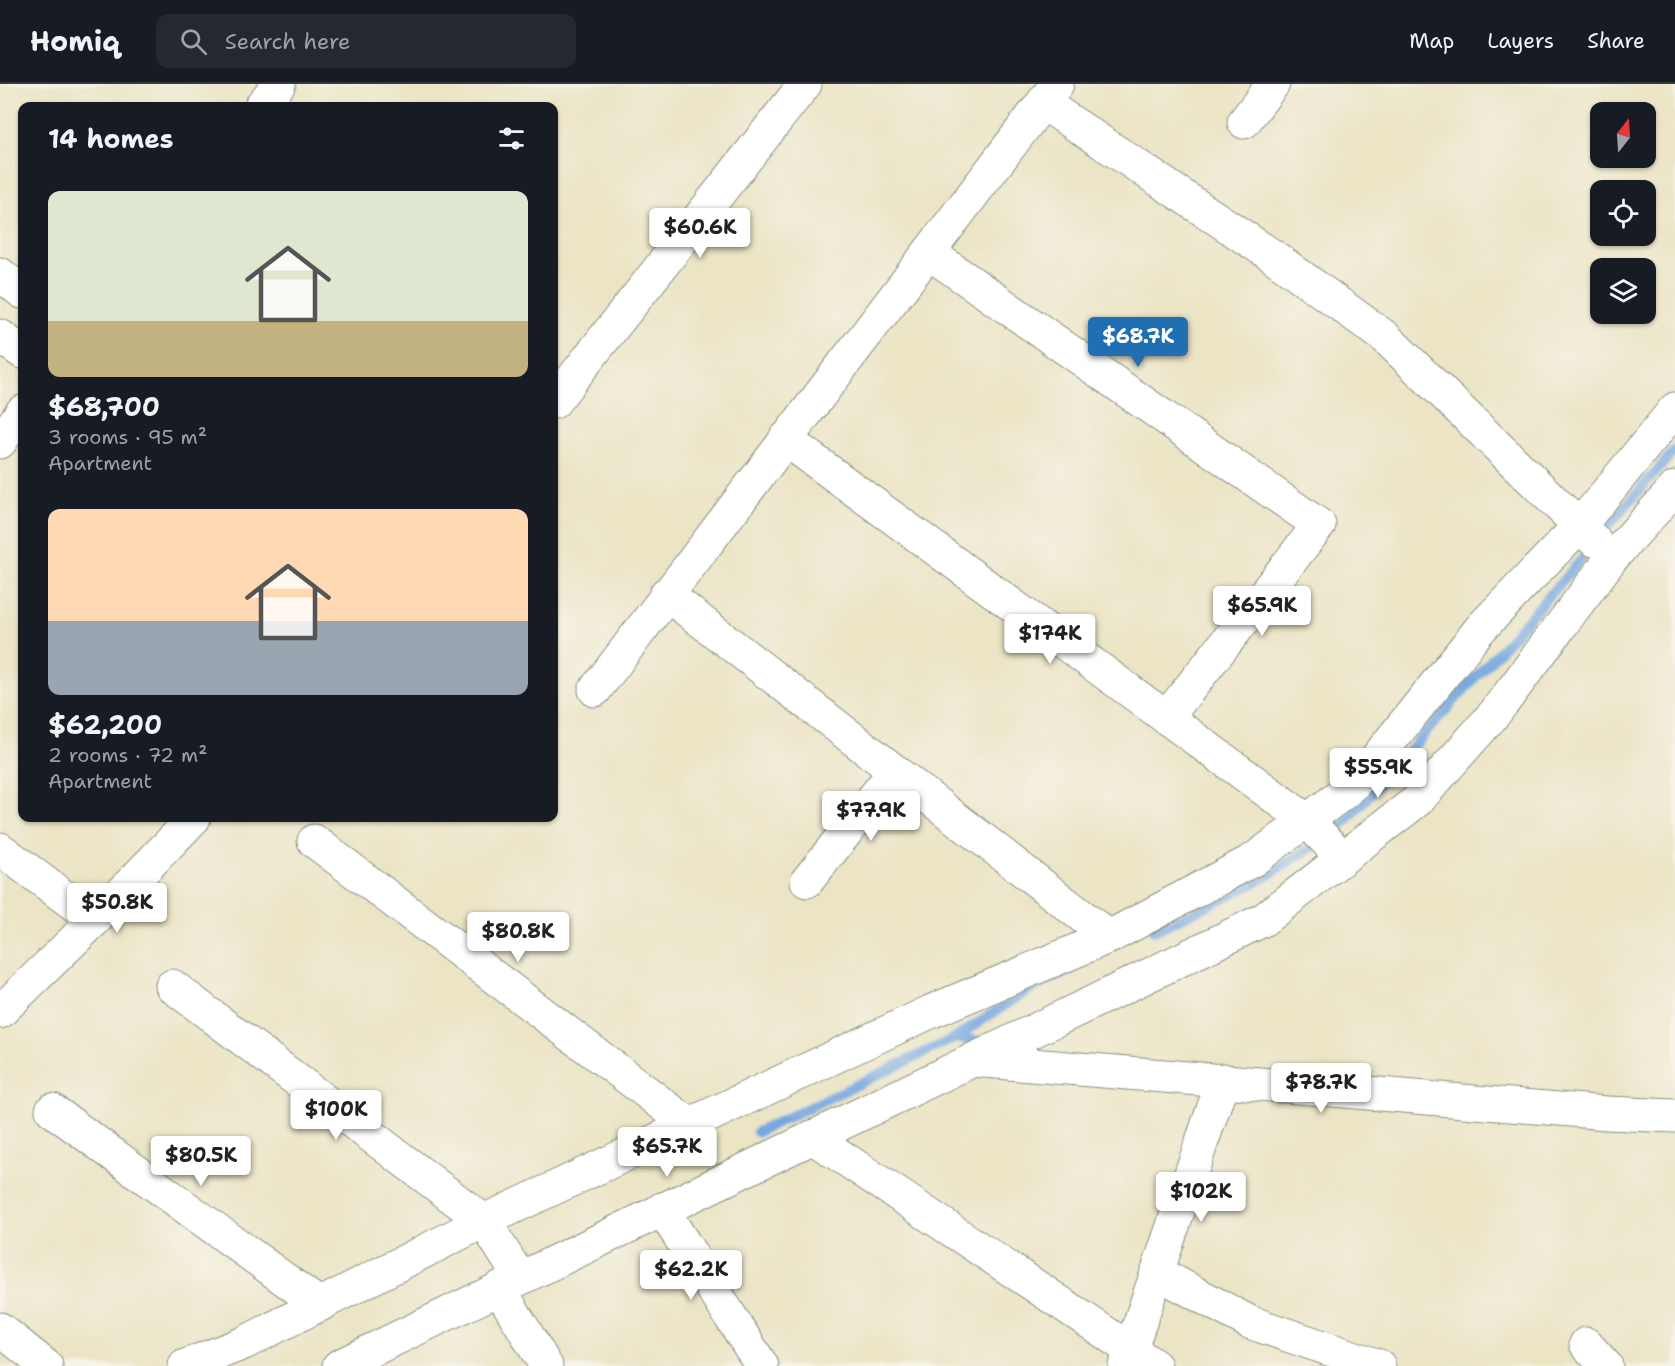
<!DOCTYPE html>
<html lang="en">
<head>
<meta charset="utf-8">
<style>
  body { margin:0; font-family:"Shantell Sans",sans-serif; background:#242831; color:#f1f3f6; height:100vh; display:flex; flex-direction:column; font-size:22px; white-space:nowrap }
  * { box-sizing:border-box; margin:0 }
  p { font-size:20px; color:#9ea1a6 }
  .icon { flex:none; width:33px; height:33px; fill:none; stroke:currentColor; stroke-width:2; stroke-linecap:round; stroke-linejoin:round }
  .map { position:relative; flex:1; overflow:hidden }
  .drawer { position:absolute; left:18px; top:18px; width:540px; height:720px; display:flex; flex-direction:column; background:#171b24; border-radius:12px; box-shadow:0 2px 4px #0004 }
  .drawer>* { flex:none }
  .needle { width:39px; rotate:17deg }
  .buttons { position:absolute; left:1590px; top:18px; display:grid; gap:12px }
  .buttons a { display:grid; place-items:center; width:66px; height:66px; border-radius:12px; background:#171b24; box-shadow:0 2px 4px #0004; font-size:30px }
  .price { position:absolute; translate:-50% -51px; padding:0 14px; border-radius:6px; background:#fff; color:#222; font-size:20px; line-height:39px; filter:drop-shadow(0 2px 3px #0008) }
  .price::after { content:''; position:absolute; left:50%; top:36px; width:18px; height:14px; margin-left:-9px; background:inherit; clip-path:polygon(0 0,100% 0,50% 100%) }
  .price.active { background:#1f6fb2; color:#fff }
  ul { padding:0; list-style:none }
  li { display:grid; align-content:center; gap:12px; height:318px; padding:0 30px }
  li span { display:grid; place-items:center; height:186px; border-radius:12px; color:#555 }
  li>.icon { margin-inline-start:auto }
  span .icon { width:108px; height:108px; fill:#fffc; stroke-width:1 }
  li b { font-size:26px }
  h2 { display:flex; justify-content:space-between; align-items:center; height:72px; padding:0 30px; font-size:26px }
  header { display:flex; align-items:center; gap:36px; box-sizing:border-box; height:84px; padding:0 30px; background:#171b24; border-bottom:2px solid #363941 }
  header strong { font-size:28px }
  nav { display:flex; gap:33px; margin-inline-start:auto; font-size:21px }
  .search { width:420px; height:54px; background:#242831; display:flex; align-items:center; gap:15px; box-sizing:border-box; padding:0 21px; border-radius:12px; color:#9ea1a6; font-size:22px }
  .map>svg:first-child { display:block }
</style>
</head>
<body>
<header>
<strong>Homiq</strong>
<div class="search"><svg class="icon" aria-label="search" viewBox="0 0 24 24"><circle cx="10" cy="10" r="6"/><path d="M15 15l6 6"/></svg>Search here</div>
<nav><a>Map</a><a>Layers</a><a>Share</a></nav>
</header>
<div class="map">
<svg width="1675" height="1282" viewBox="0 0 1675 1282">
  <rect width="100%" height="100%" fill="#f7f3e8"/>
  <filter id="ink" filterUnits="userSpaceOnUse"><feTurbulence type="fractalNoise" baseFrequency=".0167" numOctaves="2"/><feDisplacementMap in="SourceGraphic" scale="12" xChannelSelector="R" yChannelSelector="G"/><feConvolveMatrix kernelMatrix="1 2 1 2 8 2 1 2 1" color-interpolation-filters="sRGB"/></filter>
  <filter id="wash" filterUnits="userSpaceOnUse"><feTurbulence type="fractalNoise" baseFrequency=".008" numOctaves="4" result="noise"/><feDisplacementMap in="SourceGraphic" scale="24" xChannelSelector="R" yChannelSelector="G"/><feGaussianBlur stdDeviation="1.35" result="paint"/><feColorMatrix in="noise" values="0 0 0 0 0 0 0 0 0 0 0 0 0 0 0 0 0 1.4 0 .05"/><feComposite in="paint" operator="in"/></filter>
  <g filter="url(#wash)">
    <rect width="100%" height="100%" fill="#ebe4c5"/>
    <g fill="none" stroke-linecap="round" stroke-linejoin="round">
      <g stroke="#74a7e0" stroke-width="10">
        <polyline points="1601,450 1675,366"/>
        <polyline points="1340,744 1589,467"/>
        <polyline points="1154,847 1257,798 1313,763"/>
        <polyline points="955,954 986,958"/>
        <polyline points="757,1048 955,954 1027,907 1072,885"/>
      </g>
    </g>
  </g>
  <g filter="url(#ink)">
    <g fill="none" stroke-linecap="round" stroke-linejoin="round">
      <defs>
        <g id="street">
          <polyline points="1043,19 1274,173 1385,253 1594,456"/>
          <polyline points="261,22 279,0"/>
          <polyline points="1244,38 1273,0"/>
          <polyline points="929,169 1319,441 1166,634"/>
          <polyline points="0,190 22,208"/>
          <polyline points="0,252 22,268"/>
          <polyline points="554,318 805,0"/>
          <polyline points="785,355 1305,735 1343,774"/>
          <polyline points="0,358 22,328"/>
          <polyline points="666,510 1109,853"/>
          <polyline points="595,606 1057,0"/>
          <polyline points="314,757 690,1041"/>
          <polyline points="0,765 95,836"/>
          <polyline points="807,797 895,687"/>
          <polyline points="172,902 484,1137 520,1194"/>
          <polyline points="0,928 102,829 194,734"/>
          <polyline points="972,976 1607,1029 1675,1032"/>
          <polyline points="52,1026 320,1221"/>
          <polyline points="812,1053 1155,1282"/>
          <polyline points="662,1125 762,1282"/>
          <polyline points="1158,1189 1249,1238 1379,1282"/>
          <polyline points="499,1204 546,1282"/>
          <polyline points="0,1245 46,1282"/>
          <polyline points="1586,1260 1606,1282"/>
          <polyline points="185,1282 244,1259 484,1137 930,928 1113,851 1253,776 1348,706 1367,686 1480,545 1581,440 1675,325"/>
          <polyline points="339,1282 1263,836 1418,716 1495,629 1611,475 1675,404"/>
          <polyline points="1125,1282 1223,996"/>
        </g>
      </defs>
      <use href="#street" stroke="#85907c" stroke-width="35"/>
      <use href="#street" stroke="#fff" stroke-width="33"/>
    </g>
  </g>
</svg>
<div class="buttons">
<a><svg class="needle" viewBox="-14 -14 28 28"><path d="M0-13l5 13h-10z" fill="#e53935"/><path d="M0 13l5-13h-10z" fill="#9ea1a6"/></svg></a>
<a><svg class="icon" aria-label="locate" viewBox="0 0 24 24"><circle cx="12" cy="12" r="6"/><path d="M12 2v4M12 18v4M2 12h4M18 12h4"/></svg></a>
<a><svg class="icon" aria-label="layers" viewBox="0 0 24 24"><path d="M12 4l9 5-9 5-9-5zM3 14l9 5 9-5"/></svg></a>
</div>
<b class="price" style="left:700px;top:175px">$60.6K</b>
<b class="price active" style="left:1138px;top:284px">$68.7K</b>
<b class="price" style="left:1262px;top:553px">$65.9K</b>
<b class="price" style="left:1050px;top:581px">$174K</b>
<b class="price" style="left:1378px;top:715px">$55.9K</b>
<b class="price" style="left:871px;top:758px">$77.9K</b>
<b class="price" style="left:117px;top:850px">$50.8K</b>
<b class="price" style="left:518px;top:879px">$80.8K</b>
<b class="price" style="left:1321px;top:1030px">$78.7K</b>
<b class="price" style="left:336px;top:1057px">$100K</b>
<b class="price" style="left:667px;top:1094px">$65.7K</b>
<b class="price" style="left:201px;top:1103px">$80.5K</b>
<b class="price" style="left:1201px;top:1139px">$102K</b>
<b class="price" style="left:691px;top:1217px">$62.2K</b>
<section class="drawer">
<h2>14 homes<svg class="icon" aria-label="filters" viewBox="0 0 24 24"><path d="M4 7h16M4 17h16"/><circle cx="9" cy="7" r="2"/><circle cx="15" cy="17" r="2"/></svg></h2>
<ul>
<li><span style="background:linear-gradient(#dfe7d0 70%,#c2b280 0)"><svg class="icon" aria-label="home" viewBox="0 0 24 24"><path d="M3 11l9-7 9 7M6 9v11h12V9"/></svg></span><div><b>$68,700</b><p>3 rooms · 95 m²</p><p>Apartment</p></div></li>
<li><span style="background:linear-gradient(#ffd9b3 60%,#9aa5b1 0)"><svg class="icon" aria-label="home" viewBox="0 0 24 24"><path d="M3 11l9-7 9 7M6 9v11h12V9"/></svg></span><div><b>$62,200</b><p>2 rooms · 72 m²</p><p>Apartment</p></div></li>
</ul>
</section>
</div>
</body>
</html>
